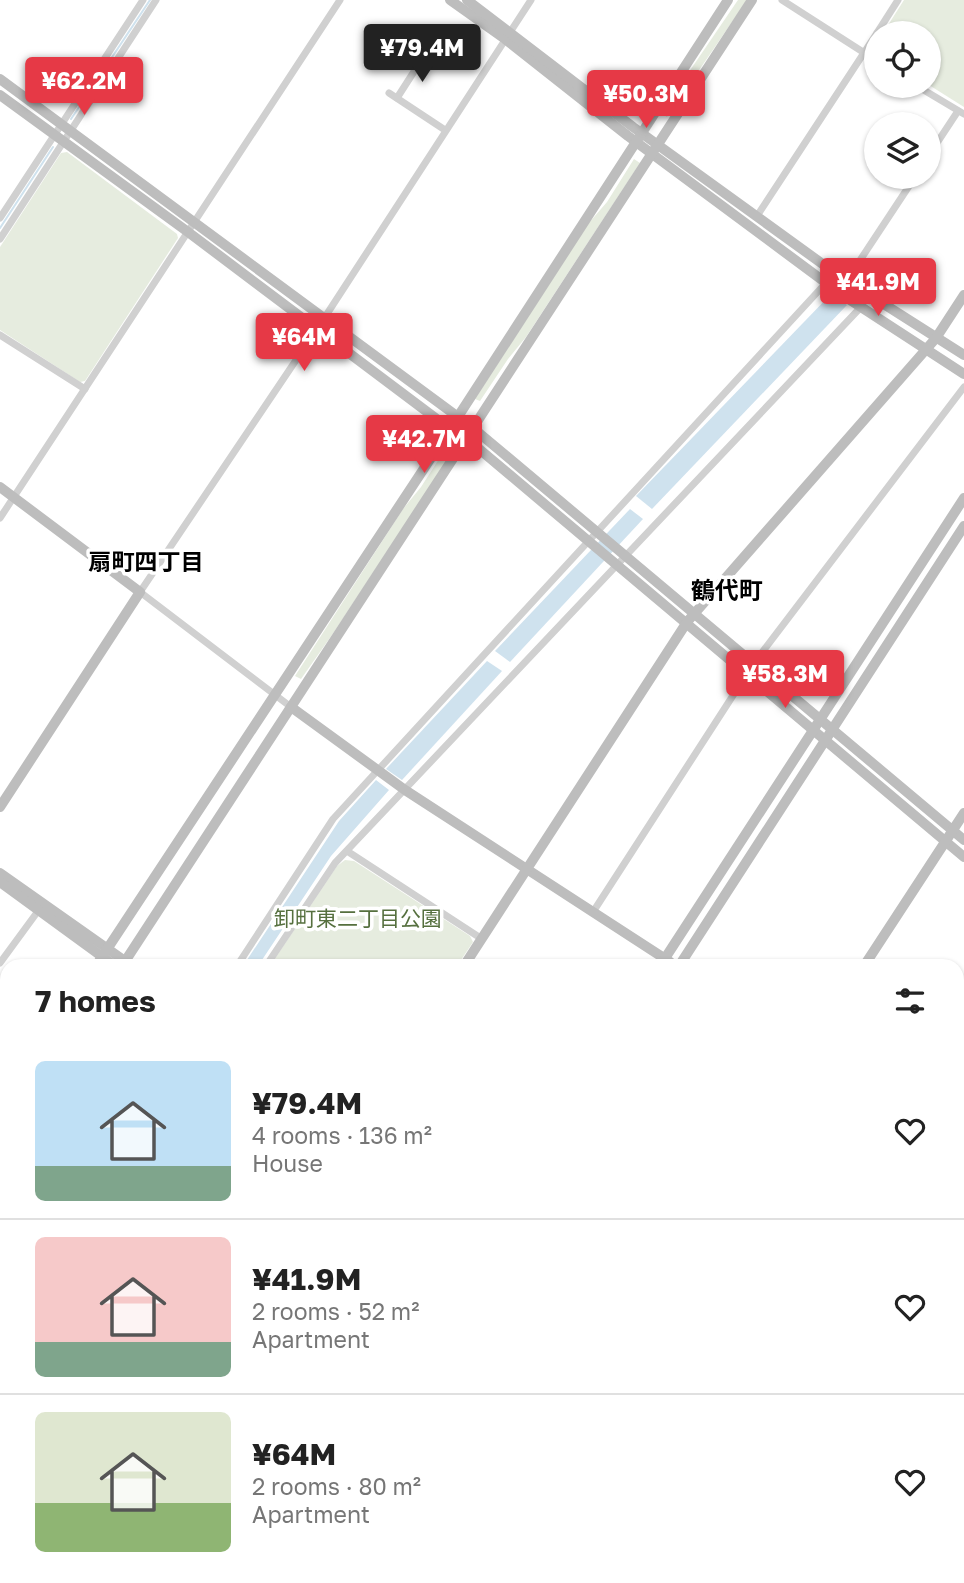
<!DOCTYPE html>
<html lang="en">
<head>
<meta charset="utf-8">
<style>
  body { margin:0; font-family:"Golos Text","Noto Sans JP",sans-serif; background:#f2f2f2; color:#222; height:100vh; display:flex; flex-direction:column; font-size:26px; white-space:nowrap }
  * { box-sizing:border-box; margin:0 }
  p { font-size:23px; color:#767676 }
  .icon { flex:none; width:38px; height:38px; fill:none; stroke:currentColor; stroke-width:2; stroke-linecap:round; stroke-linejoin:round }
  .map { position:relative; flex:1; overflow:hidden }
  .panel { position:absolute; left:0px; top:959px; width:964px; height:625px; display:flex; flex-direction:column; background:#fff; border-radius:21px 21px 0 0; box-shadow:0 2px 5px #0004 }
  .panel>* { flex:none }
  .controls { position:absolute; left:864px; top:21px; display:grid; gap:14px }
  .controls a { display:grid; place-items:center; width:77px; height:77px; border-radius:50%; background:#fff; box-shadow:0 2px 5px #0004; font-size:35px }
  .price { position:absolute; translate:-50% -60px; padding:0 16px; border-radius:7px; background:#e63946; color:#fff; font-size:23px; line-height:46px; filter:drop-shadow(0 2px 4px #0008) }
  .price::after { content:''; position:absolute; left:50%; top:42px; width:21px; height:16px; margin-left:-10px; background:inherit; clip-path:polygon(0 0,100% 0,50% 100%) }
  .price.active { background:#222; color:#fff }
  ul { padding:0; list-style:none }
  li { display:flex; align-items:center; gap:21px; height:175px; padding:0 35px }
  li+li { border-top:2px solid #e0e0e0 }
  li span { display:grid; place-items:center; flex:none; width:196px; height:140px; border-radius:10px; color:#555 }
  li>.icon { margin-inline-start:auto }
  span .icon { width:84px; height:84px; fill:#fffc; stroke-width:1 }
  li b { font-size:30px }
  h2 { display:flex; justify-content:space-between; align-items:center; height:84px; padding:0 35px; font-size:30px }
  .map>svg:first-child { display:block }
</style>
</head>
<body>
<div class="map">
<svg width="964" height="1583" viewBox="0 0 964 1583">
  <rect width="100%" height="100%" fill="#fff"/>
  <g fill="#e6ecdf">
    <polygon points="738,0 747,0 667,117 661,113"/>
    <polygon points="904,0 964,0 964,107 929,85 929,33 883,33"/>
    <polygon points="67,152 177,234 178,238 85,381 80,382 0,330 0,247 61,153"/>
    <polygon points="634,159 640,163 526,337 508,359 480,401 475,399 588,224 607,202"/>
    <polygon points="448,445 454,450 334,632 301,679 295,676 403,509 421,487"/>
    <polygon points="345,860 354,861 470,936 473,942 457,966 270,966 337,866"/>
  </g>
  <g fill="#cfe2ee">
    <polygon points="831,294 847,305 652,509 636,496"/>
    <polygon points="630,509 643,519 510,662 495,651"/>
    <polygon points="487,661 502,671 402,780 386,769"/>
    <polygon points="376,780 389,790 331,856 258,966 243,966 339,821"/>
  </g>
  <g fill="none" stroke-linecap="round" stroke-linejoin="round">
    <g stroke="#cfe2ee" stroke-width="2">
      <polyline points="71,119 150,0"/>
      <polyline points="0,228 53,147"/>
    </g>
    <g stroke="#d0d0d0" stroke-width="7">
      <polyline points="782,0 877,61"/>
      <polyline points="877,33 898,0"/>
      <polyline points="917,86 964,114"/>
      <polyline points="389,93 445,130"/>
      <polyline points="397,98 424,56"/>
      <polyline points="929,155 958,111"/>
      <polyline points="757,216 877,33"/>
      <polyline points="0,218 143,0"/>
      <polyline points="0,239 156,0"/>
      <polyline points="847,280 915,177"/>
      <polyline points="0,335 85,389"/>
      <polyline points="0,518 340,0"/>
      <polyline points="291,707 140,592 325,317 531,0"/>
      <polyline points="347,851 482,939"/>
      <polyline points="593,912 754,663 964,387"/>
      <polyline points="0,963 41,907"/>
      <polyline points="237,966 333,819 835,273"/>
      <polyline points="266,966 335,863 861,307"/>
      <polyline points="957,1150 964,1154"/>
      <polyline points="957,1278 964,1268"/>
      <polyline points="957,1335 964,1340"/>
      <polyline points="957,1438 964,1443"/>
      <polyline points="0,1450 7,1439"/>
      <polyline points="957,1508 964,1490"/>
      <polyline points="716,1577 726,1583"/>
      <polyline points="820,1577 828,1583"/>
      <polyline points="3,1583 7,1576"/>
      <polyline points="61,1583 65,1577"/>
      <polyline points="116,1583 120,1577"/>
      <polyline points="198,1583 202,1577"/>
      <polyline points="761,1583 764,1577"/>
      <polyline points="931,1583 933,1577"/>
    </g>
    <g stroke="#bdbdbd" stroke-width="10">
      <polyline points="450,0 505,39 628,136 841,294 964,374"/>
      <polyline points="467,0 633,127 835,273 964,355"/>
      <polyline points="0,79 473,428 964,840"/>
      <polyline points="0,95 188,232 438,420 466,438 964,857"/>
      <polyline points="0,487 140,592 0,807"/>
      <polyline points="291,707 405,790 670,962"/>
      <polyline points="0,873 132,966"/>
      <polyline points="0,882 115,966"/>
      <polyline points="96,966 450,429 728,0"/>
      <polyline points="122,966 752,0"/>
      <polyline points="464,966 687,622 936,338 964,295"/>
      <polyline points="660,966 964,498"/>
      <polyline points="679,966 964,526"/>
      <polyline points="864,966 964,813"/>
      <polyline points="957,1072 964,1062"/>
      <polyline points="957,1093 964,1083"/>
      <polyline points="0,1114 7,1103"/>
      <polyline points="0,1146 7,1136"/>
      <polyline points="0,1259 7,1265"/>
      <polyline points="0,1370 7,1359"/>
      <polyline points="957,1555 964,1560"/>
      <polyline points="957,1566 964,1571"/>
      <polyline points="481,1577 491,1583"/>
      <polyline points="258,1583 262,1577"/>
      <polyline points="277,1583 281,1577"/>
      <polyline points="462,1583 467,1577"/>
      <polyline points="625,1583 629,1577"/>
      <polyline points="638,1583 642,1577"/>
    </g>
  </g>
  <g text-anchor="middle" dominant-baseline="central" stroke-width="7" stroke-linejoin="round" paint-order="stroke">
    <g font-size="21" fill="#56703f" stroke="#fff">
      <text x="358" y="918">卸町東二丁目公園</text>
    </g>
    <g font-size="23" font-weight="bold" fill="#000" stroke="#fff">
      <text x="146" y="561">扇町四丁目</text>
    </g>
    <g font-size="24" font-weight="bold" fill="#000" stroke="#fff">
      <text x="727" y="589">鶴代町</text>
    </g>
  </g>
</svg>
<div class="controls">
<a><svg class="icon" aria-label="locate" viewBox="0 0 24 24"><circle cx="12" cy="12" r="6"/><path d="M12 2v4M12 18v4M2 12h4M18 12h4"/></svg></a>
<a><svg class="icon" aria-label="layers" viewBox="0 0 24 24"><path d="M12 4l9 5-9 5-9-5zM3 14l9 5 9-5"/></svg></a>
</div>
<b class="price active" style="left:422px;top:84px">¥79.4M</b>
<b class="price" style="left:84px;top:117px">¥62.2M</b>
<b class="price" style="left:646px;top:130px">¥50.3M</b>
<b class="price" style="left:878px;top:318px">¥41.9M</b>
<b class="price" style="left:304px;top:373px">¥64M</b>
<b class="price" style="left:424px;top:475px">¥42.7M</b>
<b class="price" style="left:785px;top:710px">¥58.3M</b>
<section class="panel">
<h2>7 homes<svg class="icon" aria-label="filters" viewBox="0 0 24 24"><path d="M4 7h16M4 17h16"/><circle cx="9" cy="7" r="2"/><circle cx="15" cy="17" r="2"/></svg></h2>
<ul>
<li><span style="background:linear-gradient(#bfe0f5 75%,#7fa58c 0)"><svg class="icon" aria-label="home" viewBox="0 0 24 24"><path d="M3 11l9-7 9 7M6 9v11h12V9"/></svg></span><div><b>¥79.4M</b><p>4 rooms · 136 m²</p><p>House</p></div><svg class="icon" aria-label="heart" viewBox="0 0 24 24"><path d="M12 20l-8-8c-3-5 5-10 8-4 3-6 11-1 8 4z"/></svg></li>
<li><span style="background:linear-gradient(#f6c9c9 75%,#7fa58c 0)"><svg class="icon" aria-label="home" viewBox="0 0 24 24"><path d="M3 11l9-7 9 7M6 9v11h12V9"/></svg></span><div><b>¥41.9M</b><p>2 rooms · 52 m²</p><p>Apartment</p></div><svg class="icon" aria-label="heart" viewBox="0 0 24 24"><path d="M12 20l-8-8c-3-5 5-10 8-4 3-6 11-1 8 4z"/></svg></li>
<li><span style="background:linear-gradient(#dfe7d0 65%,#8fb573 0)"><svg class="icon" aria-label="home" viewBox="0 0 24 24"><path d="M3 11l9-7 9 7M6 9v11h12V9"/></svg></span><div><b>¥64M</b><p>2 rooms · 80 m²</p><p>Apartment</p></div><svg class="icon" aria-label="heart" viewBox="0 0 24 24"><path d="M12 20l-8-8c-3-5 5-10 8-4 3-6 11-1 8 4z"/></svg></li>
</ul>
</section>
</div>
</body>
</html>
